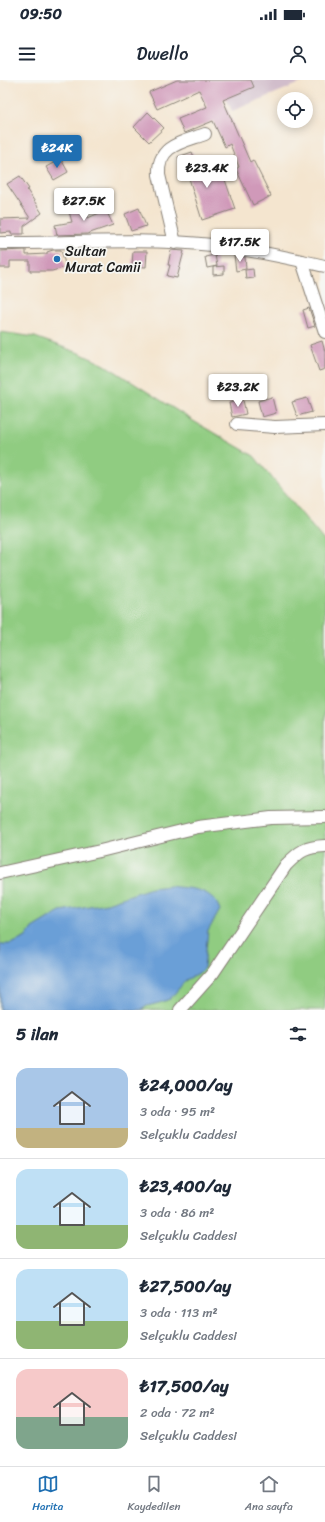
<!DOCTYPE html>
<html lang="tr">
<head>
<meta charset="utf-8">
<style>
  body { margin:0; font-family:Sriracha,sans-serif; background:#f6f6f7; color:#1f2937; height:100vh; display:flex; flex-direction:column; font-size:15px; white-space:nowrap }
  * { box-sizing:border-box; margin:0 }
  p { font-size:13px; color:#747a83 }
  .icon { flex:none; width:22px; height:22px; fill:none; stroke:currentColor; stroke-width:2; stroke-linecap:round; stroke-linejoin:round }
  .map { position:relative; height:930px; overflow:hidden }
  .sheet { display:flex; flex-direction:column; background:#fff; flex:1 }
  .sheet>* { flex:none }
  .buttons { position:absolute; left:277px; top:12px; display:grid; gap:8px }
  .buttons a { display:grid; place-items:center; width:36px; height:36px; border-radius:50%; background:#fff; box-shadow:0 2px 10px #0003; font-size:20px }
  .price { position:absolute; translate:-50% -34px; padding:0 9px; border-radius:4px; background:#fff; color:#222; font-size:13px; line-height:26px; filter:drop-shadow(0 1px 2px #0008) }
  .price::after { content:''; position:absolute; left:50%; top:24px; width:12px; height:9px; margin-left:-6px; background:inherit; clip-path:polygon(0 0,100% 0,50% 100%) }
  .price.active { background:#1f6fb2; color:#fff }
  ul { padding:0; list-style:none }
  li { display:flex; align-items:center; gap:12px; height:100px; padding:0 16px }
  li+li { border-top:1px solid #e0e1e3 }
  li span { display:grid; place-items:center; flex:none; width:112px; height:80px; border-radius:12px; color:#555 }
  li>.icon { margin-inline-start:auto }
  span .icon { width:48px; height:48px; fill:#fffc; stroke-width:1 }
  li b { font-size:17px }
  h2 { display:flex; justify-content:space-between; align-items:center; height:48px; padding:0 16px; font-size:17px }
  .status { display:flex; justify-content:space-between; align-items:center; height:28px; padding:0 20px; background:#fff; direction:ltr }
  .status svg { height:11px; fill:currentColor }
  header { display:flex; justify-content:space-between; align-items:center; height:52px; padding:0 16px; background:#fff; font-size:18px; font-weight:600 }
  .tabs { display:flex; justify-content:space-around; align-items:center; height:56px; border-top:1px solid #e0e1e3; background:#fff; font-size:11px; color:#747a83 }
  .tabs a { display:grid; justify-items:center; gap:2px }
  .tabs .active { color:#1f6fb2 }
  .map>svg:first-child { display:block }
</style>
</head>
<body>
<div class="status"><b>09:50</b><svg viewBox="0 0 49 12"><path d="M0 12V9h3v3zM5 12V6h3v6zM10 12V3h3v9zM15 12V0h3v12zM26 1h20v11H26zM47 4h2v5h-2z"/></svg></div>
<header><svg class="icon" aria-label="menu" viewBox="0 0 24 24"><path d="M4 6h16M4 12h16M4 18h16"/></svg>Dwello<svg class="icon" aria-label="person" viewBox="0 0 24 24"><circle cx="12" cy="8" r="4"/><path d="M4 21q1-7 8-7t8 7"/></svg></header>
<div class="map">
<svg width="325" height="930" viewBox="0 0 325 930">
  <rect width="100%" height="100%" fill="#f6f6f2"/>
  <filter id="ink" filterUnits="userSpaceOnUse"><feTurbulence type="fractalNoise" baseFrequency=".025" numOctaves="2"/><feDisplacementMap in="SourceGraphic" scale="8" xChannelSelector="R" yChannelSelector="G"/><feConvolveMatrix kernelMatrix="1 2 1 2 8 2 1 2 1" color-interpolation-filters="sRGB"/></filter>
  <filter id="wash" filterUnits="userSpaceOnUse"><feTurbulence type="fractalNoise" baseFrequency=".012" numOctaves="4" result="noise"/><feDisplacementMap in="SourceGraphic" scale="16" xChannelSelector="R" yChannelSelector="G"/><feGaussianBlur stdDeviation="0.9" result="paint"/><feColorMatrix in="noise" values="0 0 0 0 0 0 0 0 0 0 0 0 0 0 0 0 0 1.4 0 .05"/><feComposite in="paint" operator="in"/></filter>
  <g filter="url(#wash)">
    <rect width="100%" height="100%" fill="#f4e5cf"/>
    <polygon fill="#d1bdcb" points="217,0 308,0 232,31"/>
    <polygon fill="#90cc81" stroke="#56744e" points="0,252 35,257 79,273 105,285 195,342 254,376 325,462 325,930 0,930"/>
    <path fill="#6a9fd7" stroke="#435e7a" d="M169 806C190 809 212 807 220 830L208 851 204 888 199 893 186 900 170 919 159 923 147 926 141 930H0V864H11L26 857 32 848 60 831 107 823 151 808Z"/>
    <g id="blocks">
      <g fill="#d099b9">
        <polygon points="177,0 251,0 254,7 223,20 250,82 253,80 271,116 253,125 236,89 239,87 230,64 225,67 213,41 184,53 178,39 207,27 199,10 157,29 149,12"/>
        <polygon points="148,32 164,48 149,62 134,47"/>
        <polygon points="192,72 202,97 222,91 235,129 202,140 188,95 186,96 178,77"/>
        <polygon points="61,79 68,92 54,100 46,87"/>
        <polygon points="20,96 29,109 27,110 42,133 24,146 24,154 11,154 11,152 0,153 0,139 30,138 7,104"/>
        <polygon points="83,124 88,138 106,130 113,145 87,154 57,155 55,145 72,142 68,128"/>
        <polygon points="139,128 146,146 131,151 125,134"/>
        <polygon points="26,170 26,175 47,174 47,172 53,170 61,170 66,187 52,191 30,191 30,181 10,181 10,188 0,188 0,171"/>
        <polygon points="171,170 184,171 177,198 167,196 170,185 168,185"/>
        <polygon points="133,171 147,171 146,187 132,186"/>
        <polygon points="215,175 217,186 207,188 205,177"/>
        <polygon points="234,175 245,177 246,189 236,191"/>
        <polygon points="224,186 224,194 213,195 213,187"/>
        <polygon points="253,189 254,198 246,199 245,190"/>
        <polygon points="309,228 315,246 308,248 303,230"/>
        <polygon points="322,261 325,272 325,289 319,291 310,265"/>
        <polygon points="272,317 276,333 262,337 258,321"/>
        <polygon points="307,318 312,332 297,336 292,322"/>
        <polygon points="243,320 246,334 232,337 229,323"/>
      </g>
    </g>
  </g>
  <g filter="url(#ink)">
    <use href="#blocks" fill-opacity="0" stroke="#888076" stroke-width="1"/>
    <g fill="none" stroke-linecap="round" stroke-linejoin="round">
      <defs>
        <g id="minor">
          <path d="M0 163C71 163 142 158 212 165 250 169 288 178 325 186"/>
          <path d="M175 163 159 95C157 65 183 62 205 54"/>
          <polyline points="302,181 325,252"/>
          <polyline points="237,344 275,347 325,345"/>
          <polyline points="0,793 100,771 198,747 271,738 325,737"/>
          <path d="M180 930 213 893 286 785C300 771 305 767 325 766"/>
        </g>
      </defs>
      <use href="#minor" stroke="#888076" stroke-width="14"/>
      <use href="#minor" stroke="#fff" stroke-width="12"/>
    </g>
  </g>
  <circle fill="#1f6fb2" stroke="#f6f6f2" stroke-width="1.5" cx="57" cy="179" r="4"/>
  <g text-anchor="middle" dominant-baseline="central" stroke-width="3.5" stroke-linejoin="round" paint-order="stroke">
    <g font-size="14" fill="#1c1c1c" stroke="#f6f6f2" text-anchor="start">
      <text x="65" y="171">Sultan<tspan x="65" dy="16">Murat Camii</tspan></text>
    </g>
  </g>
</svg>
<div class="buttons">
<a><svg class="icon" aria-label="locate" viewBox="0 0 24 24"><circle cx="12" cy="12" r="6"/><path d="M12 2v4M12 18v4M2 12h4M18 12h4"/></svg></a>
</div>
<b class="price active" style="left:57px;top:89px">₺24K</b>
<b class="price" style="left:207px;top:109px">₺23.4K</b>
<b class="price" style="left:84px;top:142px">₺27.5K</b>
<b class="price" style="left:240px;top:183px">₺17.5K</b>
<b class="price" style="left:238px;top:328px">₺23.2K</b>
</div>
<section class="sheet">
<h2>5 ilan<svg class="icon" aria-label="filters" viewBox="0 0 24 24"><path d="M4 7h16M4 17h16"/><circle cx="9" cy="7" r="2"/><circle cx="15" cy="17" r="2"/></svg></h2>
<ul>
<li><span style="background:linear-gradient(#a9c7e8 75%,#c2b280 0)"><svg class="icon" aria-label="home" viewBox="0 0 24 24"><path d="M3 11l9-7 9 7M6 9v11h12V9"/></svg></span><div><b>₺24,000/ay</b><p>3 oda · 95 m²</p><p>Selçuklu Caddesi</p></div></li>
<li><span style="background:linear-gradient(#bfe0f5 70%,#8fb573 0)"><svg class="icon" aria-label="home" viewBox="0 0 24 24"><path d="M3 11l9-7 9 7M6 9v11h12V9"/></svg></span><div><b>₺23,400/ay</b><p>3 oda · 86 m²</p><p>Selçuklu Caddesi</p></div></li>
<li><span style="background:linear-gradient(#bfe0f5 65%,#8fb573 0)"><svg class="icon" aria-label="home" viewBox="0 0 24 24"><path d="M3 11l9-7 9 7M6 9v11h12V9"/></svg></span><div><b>₺27,500/ay</b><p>3 oda · 113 m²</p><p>Selçuklu Caddesi</p></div></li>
<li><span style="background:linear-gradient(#f6c9c9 60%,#7fa58c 0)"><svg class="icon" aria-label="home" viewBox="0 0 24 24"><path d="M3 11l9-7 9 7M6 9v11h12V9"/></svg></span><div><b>₺17,500/ay</b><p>2 oda · 72 m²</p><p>Selçuklu Caddesi</p></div></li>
</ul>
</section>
<nav class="tabs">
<a class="active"><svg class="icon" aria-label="map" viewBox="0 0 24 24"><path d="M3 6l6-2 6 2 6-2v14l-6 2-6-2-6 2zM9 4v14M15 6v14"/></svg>Harita</a>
<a><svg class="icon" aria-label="saved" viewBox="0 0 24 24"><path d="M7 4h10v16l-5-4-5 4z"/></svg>Kaydedilen</a>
<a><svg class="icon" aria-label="home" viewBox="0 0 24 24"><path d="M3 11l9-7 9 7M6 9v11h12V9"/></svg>Ana sayfa</a>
</nav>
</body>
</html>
